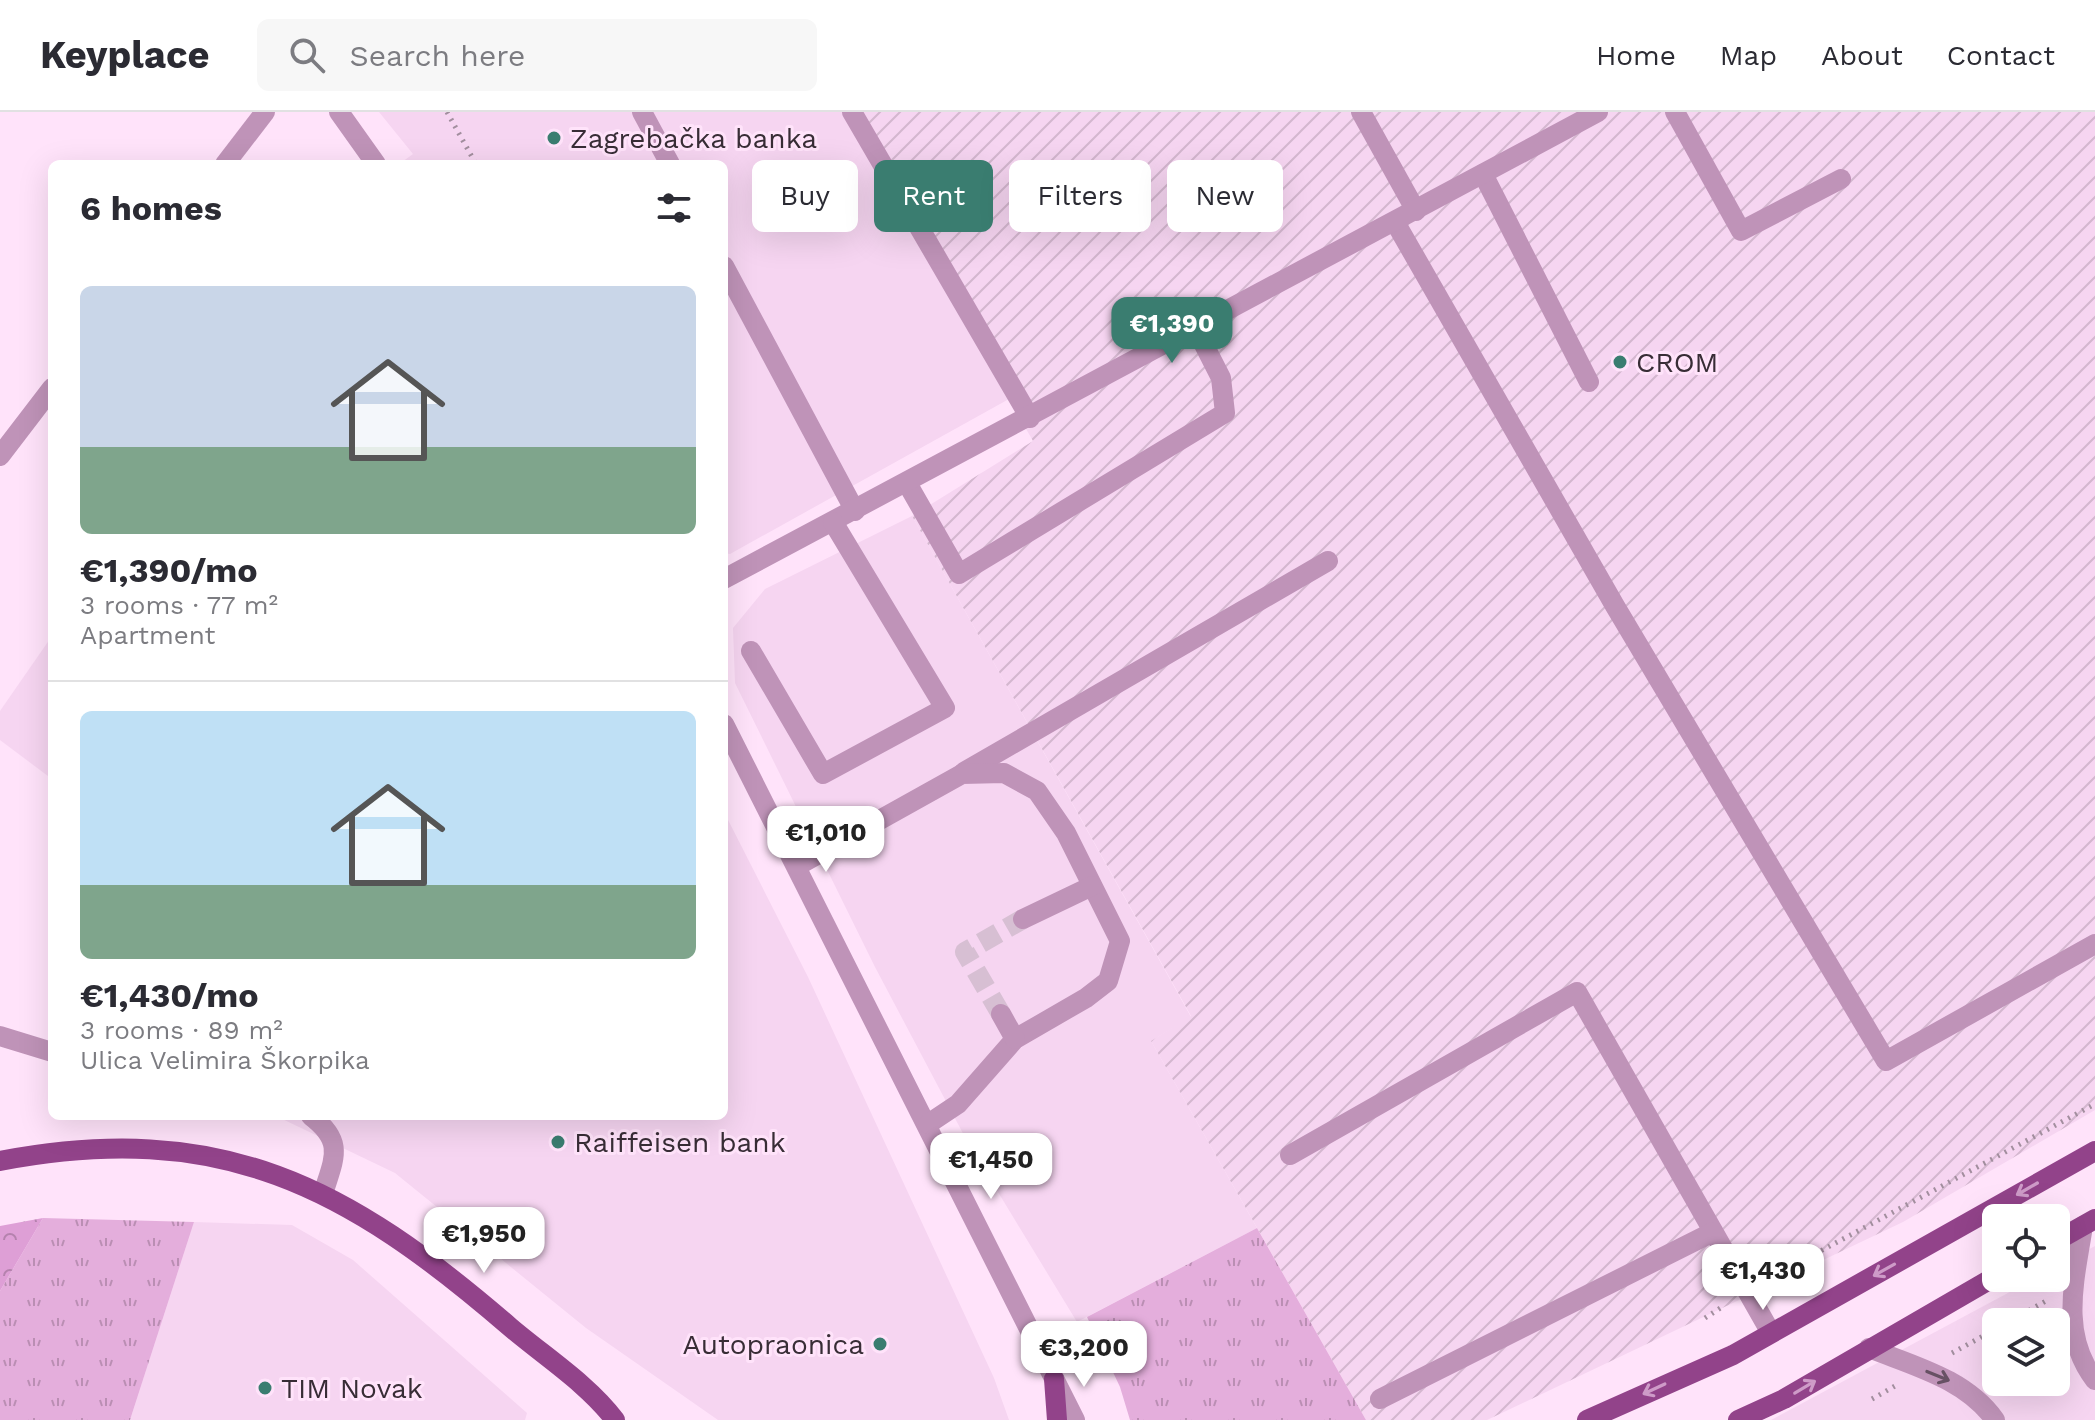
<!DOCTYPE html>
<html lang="en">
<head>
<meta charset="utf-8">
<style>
  body { margin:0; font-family:"Work Sans",sans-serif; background:#f7f7f7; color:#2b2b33; height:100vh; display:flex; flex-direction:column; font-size:30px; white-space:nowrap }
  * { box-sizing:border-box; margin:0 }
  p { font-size:26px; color:#7c7c81 }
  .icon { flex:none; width:44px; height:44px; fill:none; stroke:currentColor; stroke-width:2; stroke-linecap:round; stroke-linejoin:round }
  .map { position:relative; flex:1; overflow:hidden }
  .side { position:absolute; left:48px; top:48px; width:680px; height:960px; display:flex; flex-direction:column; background:#fff; border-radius:12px; box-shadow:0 8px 32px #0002 }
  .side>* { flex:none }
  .hud { position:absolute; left:752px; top:48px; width:760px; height:72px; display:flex; gap:16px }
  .controls { position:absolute; left:1982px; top:1092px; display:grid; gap:16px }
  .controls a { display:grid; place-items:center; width:88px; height:88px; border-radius:12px; background:#fff; box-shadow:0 8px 32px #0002; font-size:40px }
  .price { position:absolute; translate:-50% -68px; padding:0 18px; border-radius:16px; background:#fff; color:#222; font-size:26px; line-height:52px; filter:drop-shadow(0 2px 4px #0008) }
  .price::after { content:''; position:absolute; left:50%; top:48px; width:24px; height:18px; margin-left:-12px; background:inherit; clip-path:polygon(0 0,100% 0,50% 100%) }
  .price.selected { background:#3a7d70; color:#fff }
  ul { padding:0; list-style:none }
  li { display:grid; align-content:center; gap:16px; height:424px; padding:0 32px }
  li+li { border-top:2px solid #e1e1e2 }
  li span { display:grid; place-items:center; height:248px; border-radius:12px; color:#555 }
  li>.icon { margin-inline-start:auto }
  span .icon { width:144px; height:144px; fill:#fffc; stroke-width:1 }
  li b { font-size:34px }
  h2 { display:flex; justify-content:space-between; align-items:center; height:96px; padding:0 32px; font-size:34px }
  .chip { padding:0 28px; border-radius:12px; background:#fff; box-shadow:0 8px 32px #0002; font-size:28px; line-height:72px }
  .chip.selected { background:#3a7d70; color:#fff }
  header { display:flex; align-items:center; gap:48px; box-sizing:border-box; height:112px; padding:0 40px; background:#fff; border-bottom:2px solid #e1e1e2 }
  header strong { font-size:38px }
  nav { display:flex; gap:44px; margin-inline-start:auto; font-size:28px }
  .search { width:560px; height:72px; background:#f7f7f7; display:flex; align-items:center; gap:20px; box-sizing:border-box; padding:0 28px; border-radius:12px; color:#7c7c81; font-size:30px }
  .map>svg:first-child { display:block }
</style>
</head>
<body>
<header>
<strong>Keyplace</strong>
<div class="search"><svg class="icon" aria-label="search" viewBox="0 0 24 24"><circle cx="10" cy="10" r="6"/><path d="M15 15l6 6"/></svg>Search here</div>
<nav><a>Home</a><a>Map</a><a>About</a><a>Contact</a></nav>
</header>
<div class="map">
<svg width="2095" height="1308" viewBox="0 0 2095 1308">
  <defs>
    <pattern id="industrial-furrows" width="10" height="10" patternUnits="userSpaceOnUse" patternTransform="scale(2)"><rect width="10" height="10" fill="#f6d5f1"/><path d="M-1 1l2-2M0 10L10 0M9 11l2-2" fill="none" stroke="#d4b7cf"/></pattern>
    <pattern id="grass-tufts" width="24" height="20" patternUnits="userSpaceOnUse" patternTransform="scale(2)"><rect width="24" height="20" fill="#e4aedc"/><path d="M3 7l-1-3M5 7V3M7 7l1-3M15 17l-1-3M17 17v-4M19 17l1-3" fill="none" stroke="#ba8eb3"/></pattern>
    <pattern id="forest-crowns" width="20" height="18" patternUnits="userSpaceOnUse" patternTransform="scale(2)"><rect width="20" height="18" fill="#de9fd6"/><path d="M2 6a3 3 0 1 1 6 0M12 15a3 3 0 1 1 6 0" fill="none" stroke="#b582ae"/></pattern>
  </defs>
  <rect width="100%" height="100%" fill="#ffe3fa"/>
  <g fill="#f6d5f1" fill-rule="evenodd">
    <polygon points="379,0 843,0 1009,287 730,442 724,441 724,52 404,52 402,50 413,42"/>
    <polygon points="912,404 1191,905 1151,929 1257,1116 1077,1210 967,1029 875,855 735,571 733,516 765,477"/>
    <polygon points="52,524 52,667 0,628 0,599"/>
    <polygon points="724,700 808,865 994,1266 1009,1308 718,1308 586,1216 395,1061 276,1004 724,1004"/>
    <polygon points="194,1110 292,1113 353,1148 527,1301 525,1308 130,1308"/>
    <path d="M2095 1134V1308H1771L2036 1166H2056V1155ZM1996 1210H2056V1270H1996Z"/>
  </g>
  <polygon fill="url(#industrial-furrows)" points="843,0 2095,0 2095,998 1903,1110 1487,1308 1366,1308 1151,929 1191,904 912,404 1033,329"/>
  <g fill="url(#grass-tufts)">
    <polygon points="43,1106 194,1110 130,1308 0,1308 0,1179"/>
    <polygon points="1257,1116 1366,1308 1130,1308 1120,1275 1087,1205"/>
  </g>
  <polygon fill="url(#forest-crowns)" points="43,1106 0,1179 0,1114"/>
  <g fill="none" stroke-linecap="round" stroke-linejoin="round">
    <polyline stroke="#d7bfd3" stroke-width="20" stroke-dasharray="20 10" stroke-linecap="butt" points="1001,902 965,840 1023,807"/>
    <g stroke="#a28e9e" stroke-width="5" stroke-dasharray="2 6" stroke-linecap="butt">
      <polyline points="447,0 476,52"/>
      <polyline points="1772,1165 2095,992"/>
      <polyline points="1705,1206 1725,1193"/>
      <polyline points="2008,1210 2046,1189"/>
      <polyline points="1952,1241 1996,1217"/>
      <polyline points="1872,1287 1895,1274"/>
    </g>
    <g stroke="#bf93b8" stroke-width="20">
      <polyline points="339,0 376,52"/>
      <polyline points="642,0 670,52"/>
      <polyline points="852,0 1030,306"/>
      <polyline points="1361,0 1416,99"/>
      <polyline points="1675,0 1741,119 1841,67"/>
      <polyline points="225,52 265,0"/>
      <polyline points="1483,62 1589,270"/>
      <polyline points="1395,110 1615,494 1886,949 2095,832"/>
      <polyline points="724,154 855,399"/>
      <polyline points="0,344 52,276"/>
      <polyline points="907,371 959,462 1225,301 1221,266 1195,215"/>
      <polyline points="724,467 1598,0"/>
      <polyline points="751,539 823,662 945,596 833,410"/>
      <polyline points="724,612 1075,1308"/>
      <polyline points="964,660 1328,449"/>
      <polyline points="797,754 962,662 1004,661 1037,679 1066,721 1120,829 1108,869 1086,886 1015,927 958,992 928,1012"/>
      <polyline points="1023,807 1092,774"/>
      <polyline points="1001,902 1015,927"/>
      <polyline points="0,924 52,940"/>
      <path d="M311 1004C345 1030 334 1046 323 1082"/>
      <polyline points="1290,1043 1577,880 1771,1221"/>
      <path d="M2083 1114C2075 1166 2059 1222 2095 1268"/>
      <path d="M1869 1236C1914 1254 1966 1267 1995 1308"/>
      <polyline points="1380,1287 1713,1120"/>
    </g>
    <g stroke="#92438a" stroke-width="20">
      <path d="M0 1049C221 1007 347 1074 510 1215 544 1244 588 1272 615 1308"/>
      <polyline points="2056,1129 2095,1107"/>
      <polyline points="1054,1267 1057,1308"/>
      <polyline points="1587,1308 1733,1243 2095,1039"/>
      <polyline points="1738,1308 1784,1287 1996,1164"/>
    </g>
  </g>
  <defs><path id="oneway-shaft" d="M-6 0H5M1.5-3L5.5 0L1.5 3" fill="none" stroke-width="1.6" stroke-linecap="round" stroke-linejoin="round" transform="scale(2)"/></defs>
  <g stroke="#ce9bc8">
    <use href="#oneway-shaft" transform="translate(2027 1077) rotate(150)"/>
    <use href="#oneway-shaft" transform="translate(1884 1158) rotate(151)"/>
    <use href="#oneway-shaft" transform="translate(1805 1275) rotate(-31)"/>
    <use href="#oneway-shaft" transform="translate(1654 1277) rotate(155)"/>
  </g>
  <use stroke="#675164" href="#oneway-shaft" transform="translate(1938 1264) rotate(22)"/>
  <g fill="#3a7d70" stroke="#ffe3fa" stroke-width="3">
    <circle cx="554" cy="26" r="8"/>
    <circle cx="1620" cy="250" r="8"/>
    <circle cx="558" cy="1030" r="8"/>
    <circle cx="880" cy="1232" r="8"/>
    <circle cx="265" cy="1276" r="8"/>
  </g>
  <g text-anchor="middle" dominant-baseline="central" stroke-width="6" stroke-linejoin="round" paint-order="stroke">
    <g font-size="28" fill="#382d36" stroke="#ffe3fa" text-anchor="start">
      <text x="570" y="26">Zagrebačka banka</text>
      <text x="1636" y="250">CROM</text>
      <text x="574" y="1030">Raiffeisen bank</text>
      <text x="864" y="1232" text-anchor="end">Autopraonica</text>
      <text x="281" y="1276">TIM Novak</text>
    </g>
  </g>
</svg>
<div class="controls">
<a><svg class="icon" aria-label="locate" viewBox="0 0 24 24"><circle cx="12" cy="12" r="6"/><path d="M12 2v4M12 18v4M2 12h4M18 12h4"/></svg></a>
<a><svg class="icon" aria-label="layers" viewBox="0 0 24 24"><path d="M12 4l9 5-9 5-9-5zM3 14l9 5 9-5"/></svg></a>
</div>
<b class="price selected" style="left:1172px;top:253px">€1,390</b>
<b class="price" style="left:826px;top:762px">€1,010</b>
<b class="price" style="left:991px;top:1089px">€1,450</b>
<b class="price" style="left:484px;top:1163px">€1,950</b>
<b class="price" style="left:1763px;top:1200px">€1,430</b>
<b class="price" style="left:1084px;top:1277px">€3,200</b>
<div class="hud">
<a class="chip">Buy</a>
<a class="chip selected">Rent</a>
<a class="chip">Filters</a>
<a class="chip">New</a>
</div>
<section class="side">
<h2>6 homes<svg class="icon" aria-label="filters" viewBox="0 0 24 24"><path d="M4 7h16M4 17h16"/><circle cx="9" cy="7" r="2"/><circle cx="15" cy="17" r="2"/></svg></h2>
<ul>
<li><span style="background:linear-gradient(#c9d6e8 65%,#7fa58c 0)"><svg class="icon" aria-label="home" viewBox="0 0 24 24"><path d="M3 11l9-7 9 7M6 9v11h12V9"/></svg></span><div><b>€1,390/mo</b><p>3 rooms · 77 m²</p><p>Apartment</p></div></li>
<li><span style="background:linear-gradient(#bfe0f5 70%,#7fa58c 0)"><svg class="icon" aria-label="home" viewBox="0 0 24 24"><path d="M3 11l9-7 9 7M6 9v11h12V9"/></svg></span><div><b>€1,430/mo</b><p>3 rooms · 89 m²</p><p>Ulica Velimira Škorpika</p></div></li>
</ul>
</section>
</div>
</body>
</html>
